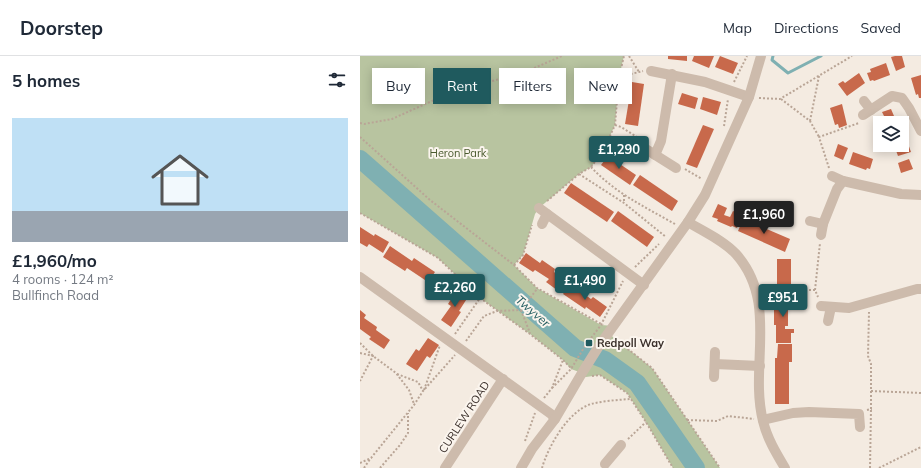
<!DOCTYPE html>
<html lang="en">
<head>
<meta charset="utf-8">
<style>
  body { margin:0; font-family:Mulish,sans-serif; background:#f6f6f7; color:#1f2937; height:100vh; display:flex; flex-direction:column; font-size:15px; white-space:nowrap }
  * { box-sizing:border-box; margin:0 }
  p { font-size:13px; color:#747a83 }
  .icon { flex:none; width:22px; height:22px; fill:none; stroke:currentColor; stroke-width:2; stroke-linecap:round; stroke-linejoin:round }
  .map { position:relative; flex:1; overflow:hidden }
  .details { display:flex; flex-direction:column; background:#fff; width:360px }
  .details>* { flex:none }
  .top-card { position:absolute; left:12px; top:12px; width:380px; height:36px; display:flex; gap:8px }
  .fabs { position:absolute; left:513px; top:60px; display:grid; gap:8px }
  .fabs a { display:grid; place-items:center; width:36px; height:36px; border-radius:0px; background:#fff; box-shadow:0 2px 10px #0003; font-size:20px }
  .price { position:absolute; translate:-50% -34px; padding:0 9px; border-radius:4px; background:#1f5a5e; color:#fff; font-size:13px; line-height:26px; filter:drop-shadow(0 1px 2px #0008) }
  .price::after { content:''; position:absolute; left:50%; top:24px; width:12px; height:9px; margin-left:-6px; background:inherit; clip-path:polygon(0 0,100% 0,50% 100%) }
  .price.current { background:#222; color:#fff }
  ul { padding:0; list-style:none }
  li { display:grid; align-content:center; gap:8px; height:212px; padding:0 12px }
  li span { display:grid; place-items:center; height:124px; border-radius:0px; color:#555 }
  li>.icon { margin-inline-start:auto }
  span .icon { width:72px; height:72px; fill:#fffc; stroke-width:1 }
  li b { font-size:17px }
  h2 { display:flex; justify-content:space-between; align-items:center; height:48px; padding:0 12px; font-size:17px }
  .chip { padding:0 14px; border-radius:0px; background:#fff; box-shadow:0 2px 10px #0003; font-size:14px; line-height:36px }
  .chip.current { background:#1f5a5e; color:#fff }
  header { display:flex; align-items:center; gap:24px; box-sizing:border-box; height:56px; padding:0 20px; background:#fff; border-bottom:1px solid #e0e1e3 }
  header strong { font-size:19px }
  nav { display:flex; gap:22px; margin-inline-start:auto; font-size:14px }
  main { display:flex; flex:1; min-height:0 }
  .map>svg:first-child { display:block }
</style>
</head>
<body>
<header>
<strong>Doorstep</strong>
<nav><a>Map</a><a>Directions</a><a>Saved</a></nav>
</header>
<main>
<section class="details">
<h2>5 homes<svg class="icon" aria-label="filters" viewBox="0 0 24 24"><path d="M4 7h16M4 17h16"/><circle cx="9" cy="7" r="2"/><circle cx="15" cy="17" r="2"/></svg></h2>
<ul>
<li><span style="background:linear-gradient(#bfe0f5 75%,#9aa5b1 0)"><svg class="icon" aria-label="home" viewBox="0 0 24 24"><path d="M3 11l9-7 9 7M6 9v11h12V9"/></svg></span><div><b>£1,960/mo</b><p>4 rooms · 124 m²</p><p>Bullfinch Road</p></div></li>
</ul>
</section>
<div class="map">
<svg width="561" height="412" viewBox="0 0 561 412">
  <rect width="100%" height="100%" fill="#f4ebe1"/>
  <polygon fill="#b8c4a0" points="0,0 264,0 259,21 255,69 242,97 231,111 219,118 179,152 175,158 163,199 154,209 177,232 241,269 254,270 248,277 292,312 360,412 313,412 286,366 267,337 240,319 219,322 222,317 211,313 203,304 170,278 120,242 78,202 0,157"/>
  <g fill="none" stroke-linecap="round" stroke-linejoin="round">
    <polyline stroke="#7fb0b2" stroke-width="3" points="413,0 412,4 428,17 461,0"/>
    <polyline stroke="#7fb0b2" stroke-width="18" points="0,103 215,292 245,304 277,327 336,412"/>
  </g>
  <g fill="#c8694b">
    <polygon points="308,0 327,0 327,5 308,3"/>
    <polygon points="334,0 354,0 349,12 332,5"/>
    <polygon points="360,0 378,7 373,18 355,11"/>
    <polygon points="535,0 542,0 545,11 536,15 531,1"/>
    <polygon points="526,7 530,19 514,25 513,24 510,25 507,17 511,16 510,13"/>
    <polygon points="499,17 505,27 487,40 478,28 483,25 485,27"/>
    <polygon points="561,19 561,42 559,42 558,38 556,39 551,22"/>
    <polygon points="272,26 284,28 278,70 265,68"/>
    <polygon points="322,37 338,42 335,53 318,48"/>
    <polygon points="343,41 361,46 357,59 340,53"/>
    <polygon points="482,48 487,69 479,72 478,68 475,69 470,52"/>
    <polygon points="531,53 537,67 523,67 521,61 524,60 522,56"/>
    <polygon points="343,69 354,73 337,112 326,108"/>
    <polygon points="545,79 551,96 538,100 534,89 542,89 542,80"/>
    <polygon points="478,88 488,92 483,104 474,100"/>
    <polygon points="493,96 513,103 510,113 507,112 506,114 489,108"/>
    <polygon points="248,100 276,119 270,129 241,109"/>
    <polygon points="549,103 553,113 541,117 538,107"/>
    <polygon points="280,119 318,145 312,155 273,129"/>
    <polygon points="211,127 254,156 247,166 204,137"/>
    <polygon points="358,148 367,152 364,159 370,161 373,155 383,159 377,172 372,170 371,171 357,165 358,163 352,161"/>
    <polygon points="258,155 294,181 287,191 251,165"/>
    <polygon points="383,163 430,183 425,196 378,175"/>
    <polygon points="0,171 14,180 15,178 29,186 23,197 9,188 7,191 0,187"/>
    <polygon points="30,190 52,205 54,202 75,216 68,226 47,212 45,215 23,201"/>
    <polygon points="166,197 180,207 182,204 195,213 194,216 209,226 201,237 186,226 189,223 175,214 173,216 159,207"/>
    <polygon points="417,203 431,203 431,231 417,232"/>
    <polygon points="210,228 231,243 233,241 247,251 240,261 226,251 225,253 203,238"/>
    <polygon points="97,234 108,241 99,255 101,256 91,271 81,264 91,250 88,248"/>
    <polygon points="417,235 431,236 431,252 428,252 428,270 425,270 425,273 434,273 434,277 431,277 431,287 416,287 416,269 414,269 414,251 417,251"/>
    <polygon points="0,254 6,259 4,262 17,271 16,274 30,284 24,293 9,283 11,281 0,273"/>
    <polygon points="68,282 79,289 70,302 67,300 57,315 46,308 56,293 59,295"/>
    <polygon points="418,288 432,288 432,306 429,306 429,348 415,348 415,302 417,302"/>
  </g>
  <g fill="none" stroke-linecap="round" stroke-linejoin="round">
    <g stroke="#b9a596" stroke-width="2" stroke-dasharray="2 2" stroke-linecap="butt">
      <polyline points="269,0 279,16"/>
      <polyline points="259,21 283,15"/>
      <polyline points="374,26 387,0"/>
      <polyline points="399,42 420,43 492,0"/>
      <polyline points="421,43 450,65 459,81"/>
      <polyline points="450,65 459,20"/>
      <polyline points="0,67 4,68 32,63 92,36 165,16 202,0"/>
      <polyline points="255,69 261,71 277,81"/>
      <polyline points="364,70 368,43"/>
      <polyline points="0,81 70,144 154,209 177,232 243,269"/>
      <path d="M231 111C255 137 285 151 315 168"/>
      <polyline points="469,112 459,81 499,67"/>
      <polyline points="325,113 342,123"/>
      <polyline points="219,118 264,147 306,181"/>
      <polyline points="264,139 264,147"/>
      <polyline points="187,145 219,118 231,111 242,97 255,69 259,21 264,0"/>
      <polyline points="0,157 78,202 120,242 170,278 203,304 212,313"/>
      <polyline points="154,209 163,199 172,169"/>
      <polyline points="275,211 299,188"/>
      <polyline points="405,234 455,234 458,241"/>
      <polyline points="455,234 460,187"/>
      <polyline points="161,254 170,277"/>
      <polyline points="95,278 120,242"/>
      <polyline points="255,283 292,312 360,412"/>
      <polyline points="106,285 124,260 137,255 161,254 177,233"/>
      <polyline points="0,287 13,300 36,317 49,334 54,348"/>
      <polyline points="0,297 13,300 0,325"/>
      <polyline points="37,318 58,326 63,335"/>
      <polyline points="232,320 240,319 267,337 286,366 313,412"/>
      <polyline points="192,332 211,313 225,290 241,269 263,225"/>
      <polyline points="64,334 80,289"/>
      <polyline points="511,335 561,337"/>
      <polyline points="184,342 192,332 203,304"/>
      <polyline points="507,354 511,353 511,308 508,300 509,256"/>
      <polyline points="327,364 357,365 368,360 394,363"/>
      <polyline points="268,383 286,366"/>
      <polyline points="165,385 175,357"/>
      <polyline points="0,407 11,402 54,349 63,335 95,299"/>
      <polyline points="4,412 10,403"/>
      <polyline points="20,412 40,389 48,377 48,357"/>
      <path d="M182 412C188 391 208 355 231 348 243 345 257 344 270 343"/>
      <polyline points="510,412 511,353"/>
      <polyline points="519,412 561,391"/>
    </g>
    <g stroke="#cdbbac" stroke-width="10">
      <polyline points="291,15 345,26 389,41"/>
      <polyline points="504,45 511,54"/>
      <polyline points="503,59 532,40 542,42 549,52 561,75"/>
      <polyline points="281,90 316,112"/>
      <polyline points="295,99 301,85 312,18"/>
      <polyline points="472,120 483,125"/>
      <polyline points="179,152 284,229"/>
      <polyline points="450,165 463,168 477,133 483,125 541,138 561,139"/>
      <path d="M328 166C344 176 363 184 376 198 419 246 389 310 403 365 407 382 416 397 425 412"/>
      <polyline points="182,168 187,158"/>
      <polyline points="461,179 463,168"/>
      <polyline points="0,221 191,358 195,363"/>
      <polyline points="461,250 489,252 557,233 561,233"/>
      <polyline points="468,265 471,251"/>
      <polyline points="355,308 400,310"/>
      <polyline points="354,321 355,296"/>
      <polyline points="403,364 433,357 449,356 499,358 500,371"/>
      <polyline points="245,408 261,389"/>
      <polyline points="85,412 143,323"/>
      <polyline points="161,412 172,393 195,363 222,317 239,290 328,166 345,139 389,41 401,0"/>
    </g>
  </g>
  <rect fill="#1f5a5e" stroke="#fbf5ee" stroke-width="1.5" x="225" y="283" width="8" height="8" rx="2"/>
  <g text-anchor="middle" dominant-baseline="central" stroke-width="4" stroke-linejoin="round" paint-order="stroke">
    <g font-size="11" fill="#4a5a2e" stroke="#fbf5ee">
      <text x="98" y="97">Heron Park</text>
    </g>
    <g font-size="11" font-weight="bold" fill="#3b302b" stroke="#fbf5ee" text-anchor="start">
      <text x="237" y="287">Redpoll Way</text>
    </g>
    <g font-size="11" fill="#3b302b" stroke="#fbf5ee">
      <text transform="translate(104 361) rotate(-57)">CURLEW ROAD</text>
    </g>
    <g font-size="12" font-style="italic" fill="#1f5a5e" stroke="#fbf5ee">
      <text transform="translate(173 255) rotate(41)">Twyver</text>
    </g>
  </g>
</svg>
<div class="fabs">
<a><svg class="icon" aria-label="layers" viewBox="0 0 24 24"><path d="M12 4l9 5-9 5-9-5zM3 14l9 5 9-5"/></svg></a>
</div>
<b class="price" style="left:259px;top:114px">£1,290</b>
<b class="price current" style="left:404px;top:179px">£1,960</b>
<b class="price" style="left:225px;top:245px">£1,490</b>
<b class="price" style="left:95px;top:252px">£2,260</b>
<b class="price" style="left:423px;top:262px">£951</b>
<div class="top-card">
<a class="chip">Buy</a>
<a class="chip current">Rent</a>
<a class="chip">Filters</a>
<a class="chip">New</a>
</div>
</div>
</main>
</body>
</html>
